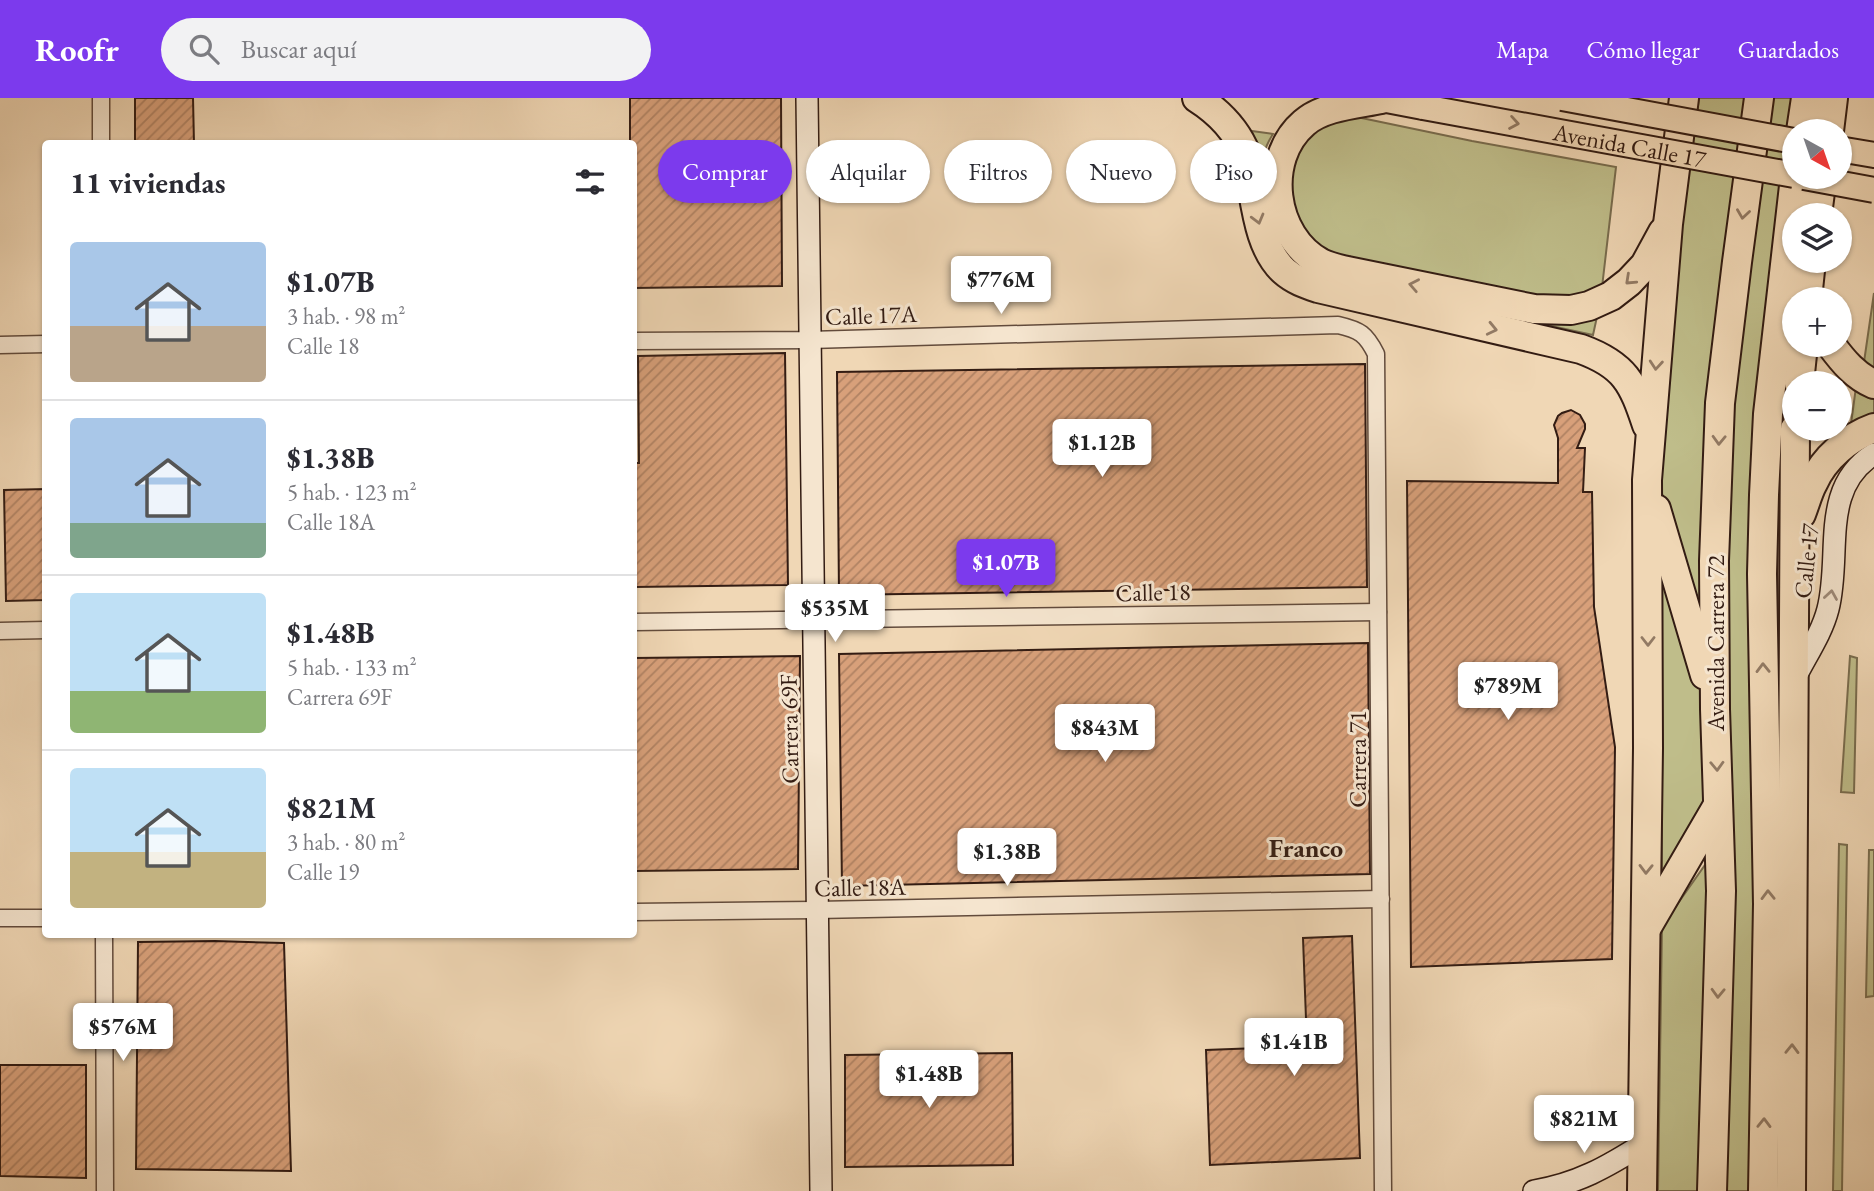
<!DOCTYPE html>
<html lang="es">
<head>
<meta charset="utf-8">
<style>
  body { margin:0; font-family:"EB Garamond",serif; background:#f2f2f3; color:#2b2b33; height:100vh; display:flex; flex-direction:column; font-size:26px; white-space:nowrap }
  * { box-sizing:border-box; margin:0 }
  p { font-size:23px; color:#7c7c81 }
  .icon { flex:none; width:38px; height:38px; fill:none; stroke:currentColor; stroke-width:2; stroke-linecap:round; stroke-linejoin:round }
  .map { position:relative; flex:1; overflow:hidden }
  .side { position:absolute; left:42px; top:42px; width:595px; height:798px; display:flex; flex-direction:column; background:#fff; border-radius:7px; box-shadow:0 2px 5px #0004 }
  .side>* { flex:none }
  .guide { position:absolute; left:658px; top:42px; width:665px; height:63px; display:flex; gap:14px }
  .needle { width:46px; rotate:140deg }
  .buttons { position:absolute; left:1782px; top:21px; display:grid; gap:14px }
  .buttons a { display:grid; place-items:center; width:70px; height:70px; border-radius:50%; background:#fff; box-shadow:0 2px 5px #0004; font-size:35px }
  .price { position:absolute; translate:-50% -60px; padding:0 16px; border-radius:7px; background:#fff; color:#222; font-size:23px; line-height:46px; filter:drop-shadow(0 2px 4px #0008) }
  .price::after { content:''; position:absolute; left:50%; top:42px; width:21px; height:16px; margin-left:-10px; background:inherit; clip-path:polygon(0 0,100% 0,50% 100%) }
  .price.selected { background:#7c3aed; color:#fff }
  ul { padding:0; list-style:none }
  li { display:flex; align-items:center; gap:21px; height:175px; padding:0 28px }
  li+li { border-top:2px solid #e1e1e2 }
  li span { display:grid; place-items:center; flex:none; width:196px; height:140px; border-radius:7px; color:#555 }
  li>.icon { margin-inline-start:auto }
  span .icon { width:84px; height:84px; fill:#fffc; stroke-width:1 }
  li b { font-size:30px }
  h2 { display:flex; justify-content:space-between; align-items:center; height:84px; padding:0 28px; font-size:30px }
  .tag { padding:0 24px; border-radius:32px; background:#fff; box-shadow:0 2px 5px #0004; font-size:24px; line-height:63px }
  .tag.selected { background:#7c3aed; color:#fff }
  header { display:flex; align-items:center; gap:42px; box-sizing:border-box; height:98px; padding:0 35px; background:#7c3aed; color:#fff }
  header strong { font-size:33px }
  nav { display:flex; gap:38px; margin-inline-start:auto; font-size:24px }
  .search { width:490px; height:63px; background:#f2f2f3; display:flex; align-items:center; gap:18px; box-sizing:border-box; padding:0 24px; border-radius:38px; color:#7c7c81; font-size:26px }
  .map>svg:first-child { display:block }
</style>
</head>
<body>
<header>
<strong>Roofr</strong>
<div class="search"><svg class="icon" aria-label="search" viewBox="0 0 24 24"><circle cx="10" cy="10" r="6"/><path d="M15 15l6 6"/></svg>Buscar aquí</div>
<nav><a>Mapa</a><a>Cómo llegar</a><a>Guardados</a></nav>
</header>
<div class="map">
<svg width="1874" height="1093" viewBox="0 0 1874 1093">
  <defs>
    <pattern id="building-hatch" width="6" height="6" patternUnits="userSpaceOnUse" patternTransform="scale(1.75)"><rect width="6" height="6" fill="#d8a07a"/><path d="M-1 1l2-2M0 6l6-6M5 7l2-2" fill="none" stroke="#b08263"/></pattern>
  </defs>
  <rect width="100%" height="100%" fill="#f0d7b5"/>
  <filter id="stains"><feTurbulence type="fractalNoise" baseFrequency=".00286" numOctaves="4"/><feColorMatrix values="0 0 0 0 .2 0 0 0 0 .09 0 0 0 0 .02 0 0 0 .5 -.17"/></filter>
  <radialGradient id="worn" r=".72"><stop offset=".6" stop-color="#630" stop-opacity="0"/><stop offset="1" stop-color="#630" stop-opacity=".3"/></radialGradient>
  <g fill="#bfbd8a" stroke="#796c4e" stroke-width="2">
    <polygon points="1699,0 1751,0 1706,544 1658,382 1680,142"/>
    <polygon points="1771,0 1797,0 1779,124 1758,833 1753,1093 1724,1093 1725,577 1731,308"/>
    <polygon points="1352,18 1472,43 1616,69 1601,198 1556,205 1337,158 1315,147 1301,130 1288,104 1292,61 1306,41 1327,22"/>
    <path d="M1252 33 1273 36C1259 58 1264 63 1268 88 1270 98 1271 110 1274 120 1284 149 1309 167 1337 176L1568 224 1584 221 1598 214 1593 237 1335 181C1302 172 1280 154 1267 122Z"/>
    <polygon points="1874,195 1874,276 1863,271"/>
    <polygon points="1856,289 1874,297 1874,322 1850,333"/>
    <polygon points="1661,478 1710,611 1704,708 1662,790"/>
    <polygon points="1850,558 1857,560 1854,695 1841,694"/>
    <polygon points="1839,746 1847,747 1842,1093 1833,1093"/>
    <polygon points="1869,752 1874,752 1874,898 1866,899"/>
    <polygon points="1712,757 1706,1093 1658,1093 1662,828"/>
  </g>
  <g fill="url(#building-hatch)" stroke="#331c13" stroke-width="2">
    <polygon points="135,0 193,0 194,46 135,46"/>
    <polygon points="630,0 781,0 782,188 634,190 634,46 630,46"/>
    <polygon points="785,255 788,487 634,489 634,365 639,365 638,258"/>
    <polygon points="1365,266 1367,489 839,497 837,274"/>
    <polygon points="1571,312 1580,317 1585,326 1585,331 1577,350 1585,350 1583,394 1592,394 1594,509 1615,649 1612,861 1411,869 1407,383 1558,385 1558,340 1554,327 1558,318 1562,315"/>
    <polygon points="46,391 46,502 6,503 4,392"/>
    <polygon points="1368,545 1370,776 842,788 839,556"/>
    <polygon points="800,558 798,771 634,773 634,560"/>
    <polygon points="1352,838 1360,1060 1210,1067 1206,952 1307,948 1303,840"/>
    <polygon points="215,843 284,845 291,1073 136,1071 138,844"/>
    <polygon points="1012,955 1013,1067 845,1069 845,957"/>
    <polygon points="0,967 86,967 86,1080 0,1078"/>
  </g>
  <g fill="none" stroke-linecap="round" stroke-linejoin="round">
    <defs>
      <g id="street">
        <polyline points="101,0 101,46"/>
        <path d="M634 243 810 242 1338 227C1360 232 1366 236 1376 256L1383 1093"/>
        <polyline points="0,247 46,246"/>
        <polyline points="634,524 1378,514"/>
        <polyline points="0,533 46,532"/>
        <polyline points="634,814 817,812 1381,801"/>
        <polyline points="0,820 46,820"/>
        <polyline points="104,836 105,1093"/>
      </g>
      <g id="secondary">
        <polyline points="807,0 821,1093"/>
        <path d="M1795 580C1806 558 1822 535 1828 511 1842 457 1819 390 1874 356"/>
        <path d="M1534 1093C1577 1086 1607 1069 1643 1046"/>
      </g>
      <g id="primary">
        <polyline points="1376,0 1423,9"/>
        <polyline points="1839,51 1874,57"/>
      </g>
      <g id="highway">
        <path d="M1197 0C1219 14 1236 31 1246 56 1249 66 1250 78 1252 88 1257 117 1262 153 1284 173 1294 182 1306 186 1318 190L1581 251C1625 267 1633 285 1647 327"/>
        <path d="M1381 1C1357 6 1323 8 1304 25 1262 61 1272 139 1321 165 1329 169 1339 171 1347 173L1534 211 1571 212 1589 208 1611 198 1629 184 1645 167 1663 134"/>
        <polyline points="1801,33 1806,0"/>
        <polyline points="1829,33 1833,0"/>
        <polyline points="1817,117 1822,79"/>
        <polyline points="1807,201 1811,163"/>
        <path d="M1831 247C1843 263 1855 278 1874 286"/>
        <polyline points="1799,285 1803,247"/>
        <polyline points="1656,411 1705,577"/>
        <path d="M1801 416C1805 406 1808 394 1813 385 1824 360 1849 339 1874 330"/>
        <polyline points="1647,829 1718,707"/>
        <polyline points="1642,1093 1648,650 1647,382 1668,126 1684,0"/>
        <polyline points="1712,1093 1721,793 1715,611 1714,463 1720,305 1737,164 1759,0"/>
        <polyline points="1763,1093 1768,806 1762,476 1764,397 1768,316 1795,79"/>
        <polyline points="1791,1093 1795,331"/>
      </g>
    </defs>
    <use href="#street" stroke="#624b3c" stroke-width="19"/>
    <use href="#secondary" stroke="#331c13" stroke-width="24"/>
    <use href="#primary" stroke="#331c13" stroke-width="28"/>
    <use href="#highway" stroke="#331c13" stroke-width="32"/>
    <use href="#street" stroke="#f5e5cf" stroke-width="16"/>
    <use href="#secondary" stroke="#f5e5cf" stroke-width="21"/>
    <use href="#primary" stroke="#f0d7b5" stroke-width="24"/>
    <use href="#highway" stroke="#f0d7b5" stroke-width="28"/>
    <defs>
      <g id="primary-bridge">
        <polyline points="1562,0 1794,43"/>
        <path id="s1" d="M1423 9 1794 77"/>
        <polyline points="1804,79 1874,92"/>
      </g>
    </defs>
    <use href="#primary-bridge" stroke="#331c13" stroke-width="28" stroke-linecap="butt"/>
    <use href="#primary-bridge" stroke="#f0d7b5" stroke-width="24"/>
  </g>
  <defs><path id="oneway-chevron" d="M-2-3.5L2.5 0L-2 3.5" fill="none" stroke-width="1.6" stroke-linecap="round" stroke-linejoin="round" transform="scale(1.75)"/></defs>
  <g stroke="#927a64">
    <use href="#oneway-chevron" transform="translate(1514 25) rotate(10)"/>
    <use href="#oneway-chevron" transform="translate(1743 116) rotate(98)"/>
    <use href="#oneway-chevron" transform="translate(1258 121) rotate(75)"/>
    <use href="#oneway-chevron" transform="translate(1630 182) rotate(137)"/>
    <use href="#oneway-chevron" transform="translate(1414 187) rotate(-169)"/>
    <use href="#oneway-chevron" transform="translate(1492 231) rotate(13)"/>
    <use href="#oneway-chevron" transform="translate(1656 267) rotate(95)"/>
    <use href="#oneway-chevron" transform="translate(1719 342) rotate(92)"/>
    <use href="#oneway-chevron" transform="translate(1648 543) rotate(90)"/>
    <use href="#oneway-chevron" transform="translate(1763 570) rotate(-91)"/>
    <use href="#oneway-chevron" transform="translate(1717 668) rotate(88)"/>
    <use href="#oneway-chevron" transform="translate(1646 771) rotate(91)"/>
    <use href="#oneway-chevron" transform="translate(1768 797) rotate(-91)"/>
    <use href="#oneway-chevron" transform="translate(1718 895) rotate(92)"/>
    <use href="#oneway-chevron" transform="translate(1792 951) rotate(-89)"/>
    <use href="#oneway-chevron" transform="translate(1764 1025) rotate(-89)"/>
  </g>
  <use stroke="#9e8b7a" href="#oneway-chevron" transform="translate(1831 497) rotate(-81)"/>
  <g text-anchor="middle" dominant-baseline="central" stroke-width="6" stroke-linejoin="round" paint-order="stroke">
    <g font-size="24" fill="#331c13" stroke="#f5e5cf">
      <text stroke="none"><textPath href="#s1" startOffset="210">Avenida Calle 17</textPath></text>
      <text transform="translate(871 217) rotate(-2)">Calle 17A</text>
      <text transform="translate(1806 463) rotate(-84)">Calle 17</text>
      <text transform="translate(1153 494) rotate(-1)">Calle 18</text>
      <text transform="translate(1715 545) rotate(-90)">Avenida Carrera 72</text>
      <text transform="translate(789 631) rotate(-91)">Carrera 69F</text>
      <text transform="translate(1357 661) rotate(-90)">Carrera 71</text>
      <text transform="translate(860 789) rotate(-1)">Calle 18A</text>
    </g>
    <g font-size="26" font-weight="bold" fill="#331c13" stroke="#f5e5cf">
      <text x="1306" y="750">Franco</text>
    </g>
  </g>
  <rect width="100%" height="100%" filter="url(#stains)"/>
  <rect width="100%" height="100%" fill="url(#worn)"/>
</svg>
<div class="buttons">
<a><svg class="needle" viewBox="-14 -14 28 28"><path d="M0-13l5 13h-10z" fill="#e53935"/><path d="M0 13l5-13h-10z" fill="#7c7c81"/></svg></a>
<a><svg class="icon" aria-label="layers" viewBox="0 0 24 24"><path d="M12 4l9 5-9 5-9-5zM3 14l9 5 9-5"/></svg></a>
<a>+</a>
<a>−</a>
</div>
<b class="price" style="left:1001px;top:218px">$776M</b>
<b class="price" style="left:1102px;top:381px">$1.12B</b>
<b class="price selected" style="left:1006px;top:501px">$1.07B</b>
<b class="price" style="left:835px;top:546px">$535M</b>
<b class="price" style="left:1508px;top:624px">$789M</b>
<b class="price" style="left:1105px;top:666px">$843M</b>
<b class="price" style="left:1007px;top:790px">$1.38B</b>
<b class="price" style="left:123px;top:965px">$576M</b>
<b class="price" style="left:1294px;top:980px">$1.41B</b>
<b class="price" style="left:929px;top:1012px">$1.48B</b>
<b class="price" style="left:1584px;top:1057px">$821M</b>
<div class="guide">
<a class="tag selected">Comprar</a>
<a class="tag">Alquilar</a>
<a class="tag">Filtros</a>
<a class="tag">Nuevo</a>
<a class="tag">Piso</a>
</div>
<section class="side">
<h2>11 viviendas<svg class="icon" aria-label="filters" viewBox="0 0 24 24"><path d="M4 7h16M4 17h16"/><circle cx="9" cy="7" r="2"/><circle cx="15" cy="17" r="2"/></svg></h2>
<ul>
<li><span style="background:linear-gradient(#a9c7e8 60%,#b9a48a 0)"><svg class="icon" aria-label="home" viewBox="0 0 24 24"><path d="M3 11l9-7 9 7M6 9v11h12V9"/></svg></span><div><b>$1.07B</b><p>3 hab. · 98 m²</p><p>Calle 18</p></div></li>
<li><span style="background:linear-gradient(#a9c7e8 75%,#7fa58c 0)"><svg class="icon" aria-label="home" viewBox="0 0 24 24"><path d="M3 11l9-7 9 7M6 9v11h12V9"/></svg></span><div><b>$1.38B</b><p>5 hab. · 123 m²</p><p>Calle 18A</p></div></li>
<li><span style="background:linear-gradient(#bfe0f5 70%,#8fb573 0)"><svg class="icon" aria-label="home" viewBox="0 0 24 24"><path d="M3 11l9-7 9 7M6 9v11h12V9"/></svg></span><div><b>$1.48B</b><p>5 hab. · 133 m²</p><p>Carrera 69F</p></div></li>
<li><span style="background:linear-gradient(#bfe0f5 60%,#c2b280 0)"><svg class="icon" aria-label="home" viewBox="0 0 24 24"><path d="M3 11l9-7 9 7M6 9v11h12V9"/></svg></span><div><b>$821M</b><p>3 hab. · 80 m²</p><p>Calle 19</p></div></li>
</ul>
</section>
</div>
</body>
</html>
